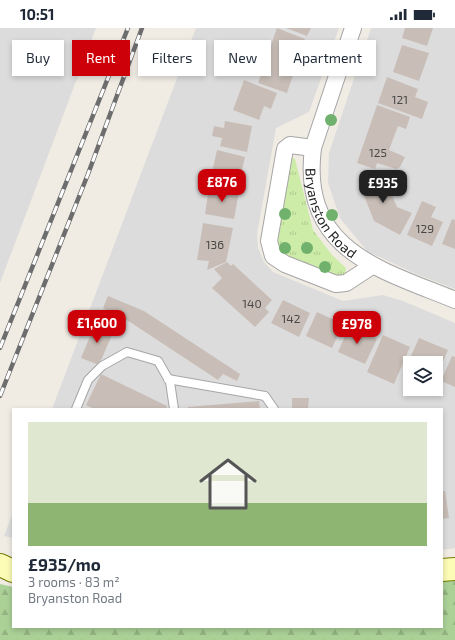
<!DOCTYPE html>
<html lang="en">
<head>
<meta charset="utf-8">
<style>
  body { margin:0; font-family:"Exo 2",sans-serif; background:#f2f2f3; color:#1f2937; height:100vh; display:flex; flex-direction:column; font-size:15px; white-space:nowrap }
  * { box-sizing:border-box; margin:0 }
  p { font-size:13px; color:#747a83 }
  .icon { flex:none; width:22px; height:22px; fill:none; stroke:currentColor; stroke-width:2; stroke-linecap:round; stroke-linejoin:round }
  .map { position:relative; flex:1; overflow:hidden }
  .details { position:absolute; left:12px; top:380px; width:431px; height:220px; display:flex; flex-direction:column; background:#fff; border-radius:0px; box-shadow:0 2px 6px #0003 }
  .details>* { flex:none }
  .hud { position:absolute; left:12px; top:12px; width:431px; height:36px; display:flex; gap:8px }
  .controls { position:absolute; left:403px; top:328px; display:grid; gap:8px }
  .controls a { display:grid; place-items:center; width:40px; height:40px; border-radius:0px; background:#fff; box-shadow:0 2px 6px #0003; font-size:20px }
  .price { position:absolute; translate:-50% -34px; padding:0 9px; border-radius:8px; background:#cd0009; color:#fff; font-size:13px; line-height:26px; filter:drop-shadow(0 1px 2px #0008) }
  .price::after { content:''; position:absolute; left:50%; top:24px; width:12px; height:9px; margin-left:-6px; background:inherit; clip-path:polygon(0 0,100% 0,50% 100%) }
  .price.active { background:#222; color:#fff }
  ul { padding:0; list-style:none }
  li { display:grid; align-content:center; gap:8px; height:212px; padding:0 16px }
  li+li { border-top:1px solid #e0e1e3 }
  li span { display:grid; place-items:center; height:124px; border-radius:0px; color:#555 }
  li>.icon { margin-inline-start:auto }
  span .icon { width:72px; height:72px; fill:#fffc; stroke-width:1 }
  li b { font-size:17px }
  .tag { padding:0 14px; border-radius:0px; background:#fff; box-shadow:0 2px 6px #0003; font-size:14px; line-height:36px }
  .tag.active { background:#cd0009; color:#fff }
  .status { display:flex; justify-content:space-between; align-items:center; height:28px; padding:0 20px; background:#fff; direction:ltr }
  .status svg { height:11px; fill:currentColor }
  .map>svg:first-child { display:block }
</style>
</head>
<body>
<div class="status"><b>10:51</b><svg viewBox="0 0 49 12"><path d="M0 12V9h3v3zM5 12V6h3v6zM10 12V3h3v9zM15 12V0h3v12zM26 1h20v11H26zM47 4h2v5h-2z"/></svg></div>
<div class="map">
<svg width="455" height="612" viewBox="0 0 455 612">
  <defs>
    <pattern id="grass-tufts" width="24" height="20" patternUnits="userSpaceOnUse"><rect width="24" height="20" fill="#cdeca8"/><path d="M3 7l-1-3M5 7V3M7 7l1-3M15 17l-1-3M17 17v-4M19 17l1-3" fill="none" stroke="#b0ca90"/></pattern>
    <pattern id="forest-firs" width="22" height="20" patternUnits="userSpaceOnUse"><rect width="22" height="20" fill="#abd197"/><path d="M5 1l3.5 6h-7zM16 11l3.5 6h-7z" fill="#93b382"/></pattern>
  </defs>
  <rect width="100%" height="100%" fill="#f0ece4"/>
  <g fill="#dddcdc" fill-rule="evenodd">
    <polygon points="0,0 96,0 0,255"/>
    <path d="M196 0H339L309 84 276 100 257 206 258 220 264 234 273 244 343 273 383 267 403 273 455 295V520L442 522V381H52ZM410 335H436V361H410Z"/>
    <polygon points="371,0 455,0 455,261 416,246 367,223 340,190 328,155 329,125"/>
    <polygon points="13,485 13,510 4,508"/>
  </g>
  <polygon fill="url(#grass-tufts)" points="291,129 295,131 313,202 332,227 346,240 345,248 331,251 282,229 275,220"/>
  <polygon fill="url(#forest-firs)" points="455,551 455,612 0,612 0,556 13,559 13,599 442,599 442,552"/>
  <g fill="#c8beb7">
    <polygon points="277,0 305,11 287,65 258,55 268,28 260,24 259,22 262,15 271,17"/>
    <polygon points="286,0 311,0 307,8"/>
    <polygon points="405,0 433,0 427,18 402,10"/>
    <polygon points="402,17 429,25 419,53 393,44"/>
    <polygon points="387,49 418,61 415,69 428,74 422,91 378,75"/>
    <polygon points="244,52 277,65 271,81 264,78 259,92 233,82"/>
    <polygon points="377,77 410,89 406,101 398,98 389,122 405,129 400,139 396,141 377,135 375,141 357,135"/>
    <polygon points="225,93 252,98 247,124 220,118 222,110 212,108 214,98 224,100"/>
    <polygon points="217,122 245,129 238,159 210,153"/>
    <polygon points="382,144 397,179 412,185 400,207 374,193 358,152"/>
    <polygon points="209,159 239,164 234,191 205,186"/>
    <polygon points="422,173 436,179 431,189 443,194 432,218 407,207"/>
    <polygon points="452,191 455,192 455,221 442,216"/>
    <polygon points="203,195 233,200 226,234 207,242 209,233 197,232"/>
    <polygon points="227,234 231,238 233,236 272,272 265,280 269,284 255,299 212,260 222,250 214,241"/>
    <polygon points="108,268 144,283 240,346 237,353 223,346 218,352 130,294 103,280"/>
    <polygon points="283,272 310,285 299,309 271,295"/>
    <polygon points="317,284 343,296 332,320 306,308"/>
    <polygon points="96,294 114,302 99,337 81,330"/>
    <polygon points="349,299 377,311 365,336 338,324"/>
    <polygon points="383,307 410,319 394,356 367,344"/>
    <polygon points="419,310 448,322 436,350 436,335 410,335 410,349 403,346"/>
    <polygon points="452,328 455,329 455,359 441,353"/>
    <polygon points="101,346 167,378 166,381 94,381 86,377"/>
    <polygon points="292,370 309,370 308,381 292,381"/>
    <polygon points="259,373 260,381 188,381 188,379"/>
    <polygon points="442,463 445,463 449,490 442,491"/>
  </g>
  <g fill="none" stroke-linecap="round" stroke-linejoin="round">
    <defs>
      <g id="lane">
        <polyline points="168,351 265,368 274,381"/>
        <polyline points="76,381 88,352 102,338 127,324 158,333 170,354 174,381"/>
      </g>
      <g id="street">
        <path id="s1" d="M353 0 313 120C300 222 379 241 455 272"/>
        <polyline points="313,120 290,117 285,121 269,213 273,228 285,236 336,256 346,255 372,238"/>
      </g>
      <g id="secondary">
        <polyline points="0,537 13,543"/>
        <polyline points="442,542 455,541"/>
      </g>
    </defs>
    <use href="#lane" stroke="#a6a6a6" stroke-width="10"/>
    <use href="#street" stroke="#a6a6a6" stroke-width="18"/>
    <use href="#secondary" stroke="#747b00" stroke-width="24"/>
    <use href="#lane" stroke="#fff" stroke-width="8"/>
    <use href="#street" stroke="#fff" stroke-width="16"/>
    <use href="#secondary" stroke="#fcfcb6" stroke-width="22"/>
    <defs>
      <g id="rail">
        <polyline points="0,320 128,0"/>
        <polyline points="0,368 88,146 142,0"/>
      </g>
    </defs>
    <use href="#rail" stroke="#6d6d6d" stroke-width="4.5"/>
    <use href="#rail" stroke="#fff" stroke-width="3" stroke-dasharray="9" stroke-linecap="butt"/>
  </g>
  <g fill="#70b26d">
    <circle cx="331" cy="92" r="6"/>
    <circle cx="285" cy="186" r="6"/>
    <circle cx="332" cy="187" r="6"/>
    <circle cx="285" cy="220" r="6"/>
    <circle cx="307" cy="220" r="6"/>
    <circle cx="325" cy="239" r="6"/>
  </g>
  <g text-anchor="middle" dominant-baseline="central" stroke-width="3" stroke-linejoin="round" paint-order="stroke">
    <g font-size="12" fill="#494745">
      <text x="400" y="71">121</text>
      <text x="378" y="124">125</text>
      <text x="425" y="200">129</text>
      <text x="215" y="216">136</text>
      <text x="252" y="275">140</text>
      <text x="291" y="290">142</text>
    </g>
    <g font-size="14" fill="#1f1f1f" stroke="#fff">
      <text stroke="none"><textPath href="#s1" startOffset="197">Bryanston Road</textPath></text>
    </g>
  </g>
</svg>
<div class="controls">
<a><svg class="icon" aria-label="layers" viewBox="0 0 24 24"><path d="M12 4l9 5-9 5-9-5zM3 14l9 5 9-5"/></svg></a>
</div>
<b class="price" style="left:222px;top:175px">£876</b>
<b class="price active" style="left:383px;top:176px">£935</b>
<b class="price" style="left:97px;top:316px">£1,600</b>
<b class="price" style="left:357px;top:317px">£978</b>
<div class="hud">
<a class="tag">Buy</a>
<a class="tag active">Rent</a>
<a class="tag">Filters</a>
<a class="tag">New</a>
<a class="tag">Apartment</a>
</div>
<section class="details">
<ul>
<li><span style="background:linear-gradient(#dfe7d0 65%,#8fb573 0)"><svg class="icon" aria-label="home" viewBox="0 0 24 24"><path d="M3 11l9-7 9 7M6 9v11h12V9"/></svg></span><div><b>£935/mo</b><p>3 rooms · 83 m²</p><p>Bryanston Road</p></div></li>
</ul>
</section>
</div>
</body>
</html>
